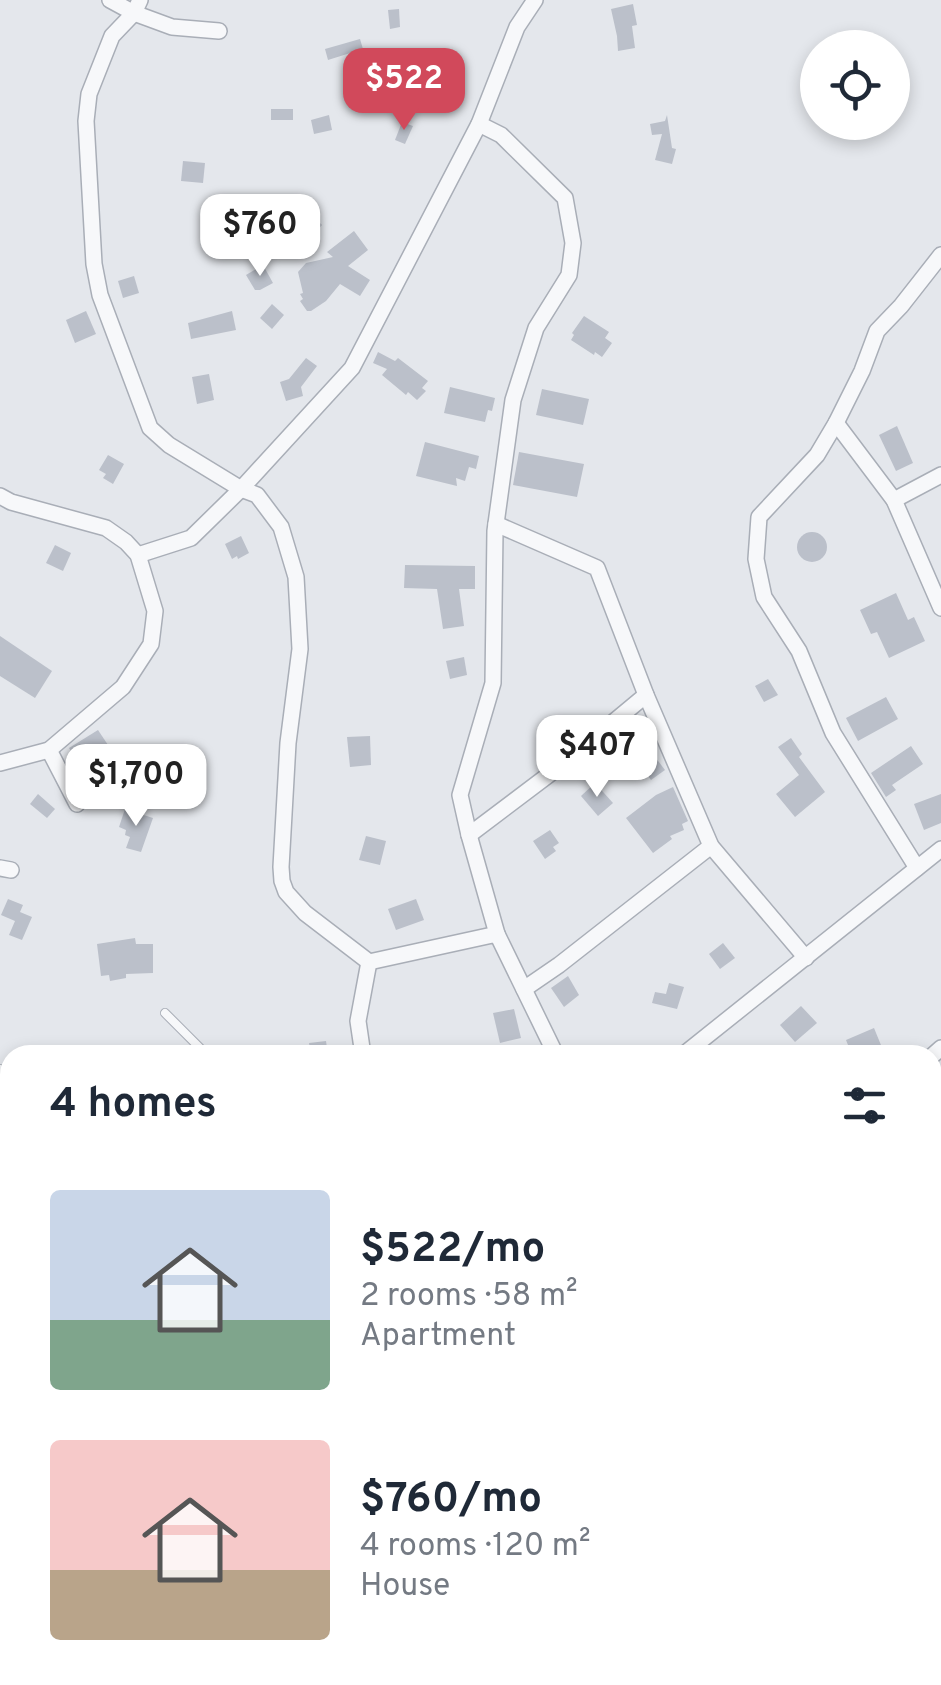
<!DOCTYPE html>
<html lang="en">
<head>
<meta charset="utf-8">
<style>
  body { margin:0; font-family:Overpass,sans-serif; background:#f2f2f3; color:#1f2937; height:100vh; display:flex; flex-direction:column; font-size:38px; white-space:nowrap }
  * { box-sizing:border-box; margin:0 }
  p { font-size:32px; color:#747a83 }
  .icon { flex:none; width:55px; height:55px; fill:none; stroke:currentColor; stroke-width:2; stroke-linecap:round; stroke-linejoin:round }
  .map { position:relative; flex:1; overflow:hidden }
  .side { position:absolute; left:0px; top:1045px; width:942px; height:640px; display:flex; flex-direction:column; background:#fff; border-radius:30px 30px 0 0; box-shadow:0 5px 15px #0003 }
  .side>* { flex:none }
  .controls { position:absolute; left:800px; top:30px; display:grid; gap:20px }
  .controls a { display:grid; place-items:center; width:110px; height:110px; border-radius:50%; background:#fff; box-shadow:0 5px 15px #0003; font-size:50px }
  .price { position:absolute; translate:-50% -85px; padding:0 22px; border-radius:20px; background:#fff; color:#222; font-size:32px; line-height:65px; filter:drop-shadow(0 2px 5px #0008) }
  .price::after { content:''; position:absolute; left:50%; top:60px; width:30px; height:22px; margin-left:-15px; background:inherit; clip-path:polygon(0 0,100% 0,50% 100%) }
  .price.selected { background:#d1495b; color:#fff }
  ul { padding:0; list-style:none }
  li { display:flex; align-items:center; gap:30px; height:250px; padding:0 50px }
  li span { display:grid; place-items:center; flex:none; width:280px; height:200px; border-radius:10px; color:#555 }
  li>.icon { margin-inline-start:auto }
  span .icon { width:120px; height:120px; fill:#fffc; stroke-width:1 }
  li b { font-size:42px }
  h2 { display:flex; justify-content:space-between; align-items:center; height:120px; padding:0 50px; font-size:42px }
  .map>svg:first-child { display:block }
</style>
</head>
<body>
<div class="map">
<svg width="941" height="1685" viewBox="0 0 941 1685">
  <rect width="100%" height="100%" fill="#e4e7ec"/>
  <g fill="#bbc0ca">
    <polygon points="633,4 637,25 632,26 635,48 618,51 617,36 611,9"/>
    <polygon points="399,9 400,27 390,29 388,10"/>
    <polygon points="360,39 363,49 328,60 325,49"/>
    <polygon points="441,83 453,90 444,103 433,96"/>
    <rect x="271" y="109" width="22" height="11"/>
    <polygon points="329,115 332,130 314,134 311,120"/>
    <polygon points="667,115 672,148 676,149 672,164 655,160 662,134 652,135 650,124 665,121"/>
    <polygon points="402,122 413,126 405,144 395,140"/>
    <polygon points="183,161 205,163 203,183 181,181"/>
    <polygon points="314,217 322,225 311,237 303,229"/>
    <polygon points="354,231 368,250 348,266 370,280 360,296 340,284 326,301 311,311 307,311 300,301 303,299 300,294 303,293 298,272 306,263 333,257 327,252"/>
    <polygon points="263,265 273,283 260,290 255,290 246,275"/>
    <polygon points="134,276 139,293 123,298 118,281"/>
    <polygon points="272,304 284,315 272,329 260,318"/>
    <polygon points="86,311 96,334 75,343 66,320"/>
    <polygon points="232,311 236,330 191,339 188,323"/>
    <polygon points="584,316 609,332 605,338 612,343 602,357 595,352 594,355 571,340 574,335 572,333"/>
    <polygon points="378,352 395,361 398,358 428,381 422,388 426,391 417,400 408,392 406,395 382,375 387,369 373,363"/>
    <polygon points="306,358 317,366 301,387 303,396 286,401 280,382 289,379"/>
    <polygon points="209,374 214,400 197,404 192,377"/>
    <polygon points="450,387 495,398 492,411 488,410 485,422 444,413"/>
    <polygon points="542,389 589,399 583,425 536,415"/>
    <polygon points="897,426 913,463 896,471 879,435"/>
    <polygon points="425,442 479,456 476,469 469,467 465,481 456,478 457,486 416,476"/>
    <polygon points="519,452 584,464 577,497 513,485"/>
    <polygon points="108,455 124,464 113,484 103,478 106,474 99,470"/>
    <circle cx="812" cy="547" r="15"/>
    <polygon points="241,536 249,553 238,559 237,556 232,559 225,544"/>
    <polygon points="55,545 71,553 63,571 46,563"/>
    <polygon points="405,565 475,566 475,589 459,589 464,626 443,629 437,589 404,588"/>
    <polygon points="896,593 908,620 914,617 925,641 889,658 877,632 871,634 860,610"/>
    <polygon points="0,636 52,671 35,698 0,676"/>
    <polygon points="464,657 467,675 450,679 446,661"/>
    <polygon points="768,679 778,695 764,702 755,686"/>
    <polygon points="886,697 898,719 858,741 846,718"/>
    <polygon points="98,730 132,781 104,800 69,748"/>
    <polygon points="370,736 371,765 350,767 347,737"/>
    <polygon points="791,738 802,754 799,757 825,792 795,817 776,794 799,775 778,747"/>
    <polygon points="911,746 923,764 892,785 896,790 886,797 871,773"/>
    <polygon points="649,749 665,770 651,780 636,760"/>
    <polygon points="595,783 613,803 598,816 581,796"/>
    <polygon points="673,787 688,821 682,824 684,830 670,836 672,839 653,853 626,818 656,795"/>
    <polygon points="38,794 55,809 47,818 30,804"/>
    <polygon points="941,794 941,823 924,830 914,804"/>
    <polygon points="125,809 153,818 141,852 126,848 130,837 125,835 126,830 119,827"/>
    <polygon points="550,830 559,843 553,847 556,851 545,859 533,841"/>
    <polygon points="366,836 386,841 380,865 359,860"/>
    <polygon points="8,899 23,905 20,912 32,917 22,940 9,935 15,921 1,915"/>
    <polygon points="416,899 424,920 396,930 388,909"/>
    <polygon points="135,938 136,944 153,944 153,973 126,974 126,978 110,981 109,975 101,976 97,944"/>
    <polygon points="723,943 735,958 720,969 709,954"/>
    <polygon points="568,976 579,995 564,1007 551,988"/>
    <polygon points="669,983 684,987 677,1009 652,1003 655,992 666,994"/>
    <polygon points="801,1006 817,1023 795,1042 780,1025"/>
    <polygon points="514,1009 521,1038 500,1043 493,1013"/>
    <polygon points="874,1028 883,1050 872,1055 852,1055 846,1040"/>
    <polygon points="326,1041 328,1055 311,1055 309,1043"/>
  </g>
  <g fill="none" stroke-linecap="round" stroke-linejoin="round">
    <defs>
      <g id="service">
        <polyline points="165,1013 207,1055"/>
        <path d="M0 1069C18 1092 8 1148 7 1177"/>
      </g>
      <g id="minor">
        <polyline points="110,0 134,13 172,27 219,31"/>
        <polyline points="140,0 134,13 112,36 89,94 86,121 94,264 100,295 150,428 169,445 241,489 257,495 281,527 296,577 300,649 288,743 281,867 282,881 286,892 305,913 369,962 497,934 556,1055"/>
        <polyline points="479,124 501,135 565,198 573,243 569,275 536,328 513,400 495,531 493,683 460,795 469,835 497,934"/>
        <polyline points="836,423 894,500 941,608"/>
        <polyline points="0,496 11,502 106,528 126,542 138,555 155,611 151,644 123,687 49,750 0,763"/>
        <polyline points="894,500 941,475"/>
        <polyline points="496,524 597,568 646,695 711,846 806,958"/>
        <polyline points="138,555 191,538 241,489 352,368 479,124 517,27 535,0"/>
        <polyline points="49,750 77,804"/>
        <polyline points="469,835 563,764 646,695"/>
        <polyline points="0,868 11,870"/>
        <polyline points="917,868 833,733 799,651 764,597 756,559 759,517 817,455 836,423 862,371 877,331 901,306 941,255"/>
        <polyline points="524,989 559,965 711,846"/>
        <polyline points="363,1055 358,1021 369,962"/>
        <polyline points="683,1055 941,849"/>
        <polyline points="932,1056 941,1048"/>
        <polyline points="0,1176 10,1178"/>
        <polyline points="0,1339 10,1345"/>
        <polyline points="932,1396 941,1365"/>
        <polyline points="0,1461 10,1450"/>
        <polyline points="0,1544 10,1553"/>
        <polyline points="932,1622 941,1621"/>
        <polyline points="378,1675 381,1685"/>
        <polyline points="901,1675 902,1685"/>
        <polyline points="0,1681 10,1673"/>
        <polyline points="178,1685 179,1675"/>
        <polyline points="506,1685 526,1675"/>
      </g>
    </defs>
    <use href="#service" stroke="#a9aeb7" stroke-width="10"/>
    <use href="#minor" stroke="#a9aeb7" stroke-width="18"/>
    <use href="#service" stroke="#f7f8fa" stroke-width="8"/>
    <use href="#minor" stroke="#f7f8fa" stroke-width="15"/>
  </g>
</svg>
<div class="controls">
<a><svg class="icon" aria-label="locate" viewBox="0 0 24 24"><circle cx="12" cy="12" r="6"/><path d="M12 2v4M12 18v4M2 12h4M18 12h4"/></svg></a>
</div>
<b class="price selected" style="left:404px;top:133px">$522</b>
<b class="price" style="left:260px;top:279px">$760</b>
<b class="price" style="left:597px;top:800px">$407</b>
<b class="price" style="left:136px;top:829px">$1,700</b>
<section class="side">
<h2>4 homes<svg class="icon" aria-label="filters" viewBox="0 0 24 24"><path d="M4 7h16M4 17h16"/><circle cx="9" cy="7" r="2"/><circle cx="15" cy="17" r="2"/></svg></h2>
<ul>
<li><span style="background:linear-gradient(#c9d6e8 65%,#7fa58c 0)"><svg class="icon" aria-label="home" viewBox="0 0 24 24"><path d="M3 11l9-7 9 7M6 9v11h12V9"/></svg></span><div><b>$522/mo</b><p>2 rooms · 58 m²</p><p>Apartment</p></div></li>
<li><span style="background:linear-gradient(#f6c9c9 65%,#b9a48a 0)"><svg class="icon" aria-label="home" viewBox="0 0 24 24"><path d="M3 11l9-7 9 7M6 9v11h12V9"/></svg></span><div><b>$760/mo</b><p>4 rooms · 120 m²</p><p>House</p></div></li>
</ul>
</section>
</div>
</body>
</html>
